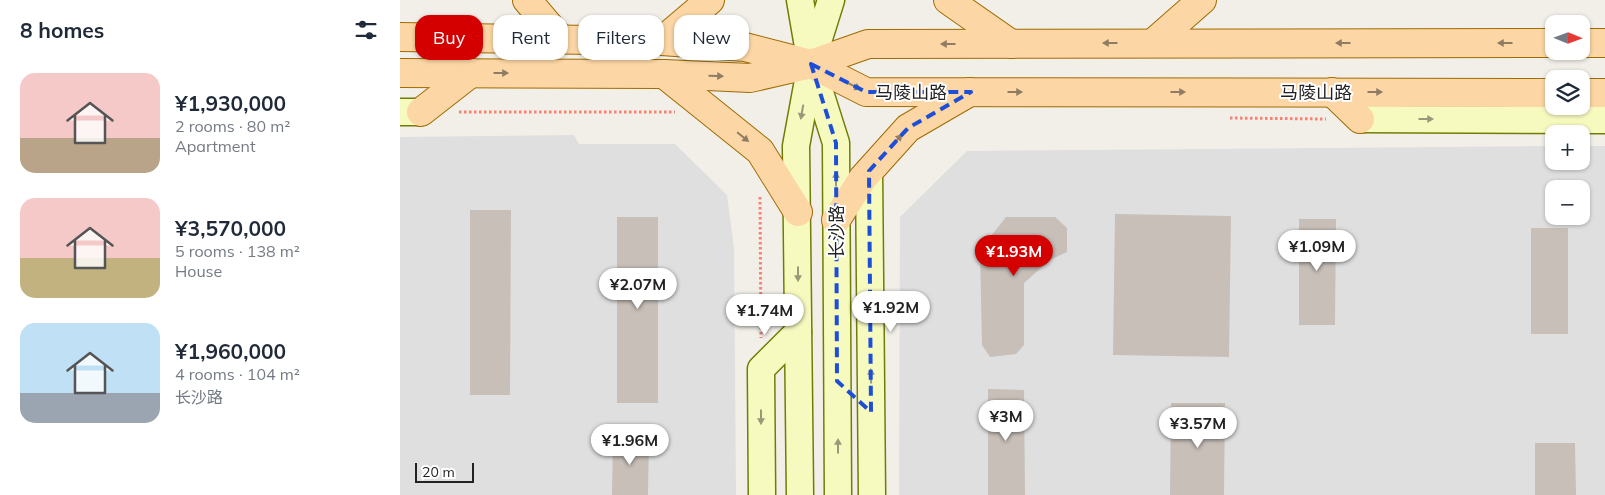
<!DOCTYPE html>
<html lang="en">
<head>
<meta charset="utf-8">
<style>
  body { margin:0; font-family:Mulish,"Noto Sans SC",sans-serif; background:#f6f6f7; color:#1f2937; height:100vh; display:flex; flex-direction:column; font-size:19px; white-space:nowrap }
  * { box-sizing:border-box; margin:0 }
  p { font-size:16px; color:#747a83 }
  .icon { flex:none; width:28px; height:28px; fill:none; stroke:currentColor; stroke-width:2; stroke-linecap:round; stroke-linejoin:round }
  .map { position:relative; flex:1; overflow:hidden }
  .sheet { display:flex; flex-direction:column; background:#fff; width:400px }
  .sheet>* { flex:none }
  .guide { position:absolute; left:15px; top:15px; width:475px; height:45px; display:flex; gap:10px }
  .needle { width:32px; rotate:91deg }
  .controls { position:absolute; left:1145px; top:15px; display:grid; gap:10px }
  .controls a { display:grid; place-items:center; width:45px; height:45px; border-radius:10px; background:#fff; box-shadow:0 1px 4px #0004; font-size:25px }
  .scale { position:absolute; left:15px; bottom:12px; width:59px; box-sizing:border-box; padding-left:5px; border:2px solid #222; border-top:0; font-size:14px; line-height:18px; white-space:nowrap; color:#222; -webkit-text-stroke:4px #fff; paint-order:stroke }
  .price { position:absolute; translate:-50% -42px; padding:0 11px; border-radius:18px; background:#fff; color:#222; font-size:16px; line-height:32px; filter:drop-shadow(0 1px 2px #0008) }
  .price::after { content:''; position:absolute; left:50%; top:30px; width:15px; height:11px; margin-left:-8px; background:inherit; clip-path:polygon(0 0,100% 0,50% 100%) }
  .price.active { background:#d40000; color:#fff }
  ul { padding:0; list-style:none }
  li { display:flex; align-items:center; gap:15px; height:125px; padding:0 20px }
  li span { display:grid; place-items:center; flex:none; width:140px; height:100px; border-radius:15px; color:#555 }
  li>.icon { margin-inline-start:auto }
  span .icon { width:60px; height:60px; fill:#fffc; stroke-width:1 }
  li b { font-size:21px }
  h2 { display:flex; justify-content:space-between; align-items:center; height:60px; padding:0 20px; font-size:21px }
  .chip { padding:0 18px; border-radius:15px; background:#fff; box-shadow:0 1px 4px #0004; font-size:18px; line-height:45px }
  .chip.active { background:#d40000; color:#fff }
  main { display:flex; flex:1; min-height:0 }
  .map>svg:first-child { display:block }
</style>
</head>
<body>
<main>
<section class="sheet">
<h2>8 homes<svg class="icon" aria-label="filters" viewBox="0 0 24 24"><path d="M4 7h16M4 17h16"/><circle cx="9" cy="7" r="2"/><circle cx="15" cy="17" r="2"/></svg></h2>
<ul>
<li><span style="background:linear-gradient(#f6c9c9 65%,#b9a48a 0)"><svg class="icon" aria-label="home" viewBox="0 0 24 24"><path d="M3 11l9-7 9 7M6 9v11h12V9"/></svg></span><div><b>¥1,930,000</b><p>2 rooms · 80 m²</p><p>Apartment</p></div></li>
<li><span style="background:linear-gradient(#f6c9c9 60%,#c2b280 0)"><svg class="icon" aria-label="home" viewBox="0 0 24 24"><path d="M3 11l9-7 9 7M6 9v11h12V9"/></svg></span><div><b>¥3,570,000</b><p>5 rooms · 138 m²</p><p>House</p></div></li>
<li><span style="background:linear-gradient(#bfe0f5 70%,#9aa5b1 0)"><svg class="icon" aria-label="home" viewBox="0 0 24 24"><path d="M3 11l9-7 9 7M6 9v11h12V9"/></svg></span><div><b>¥1,960,000</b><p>4 rooms · 104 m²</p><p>长沙路</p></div></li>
</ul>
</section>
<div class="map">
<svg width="1205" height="495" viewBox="0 0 1205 495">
  <rect width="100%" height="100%" fill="#f2efe9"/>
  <g fill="#e0dfdf" fill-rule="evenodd">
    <polygon points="174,135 179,144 275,144 327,195 334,248 336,495 0,495 0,137"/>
    <path d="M1154 146V161H1181V146H1205V495H499L500 217 567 151ZM1154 189H1181V216H1154Z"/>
  </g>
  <g fill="#c7bfb8">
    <polygon points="70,210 111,210 110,395 70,395"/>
    <polygon points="715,214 831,216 829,357 713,355"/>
    <rect x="217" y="217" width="41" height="186"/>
    <polygon points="606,217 655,217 667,228 667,252 650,260 624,283 624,345 616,354 590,357 582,345 580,250"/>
    <polygon points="899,219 936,219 935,325 899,325"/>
    <rect x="1131" y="228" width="37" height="106"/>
    <polygon points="588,389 624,390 625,495 588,495"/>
    <polygon points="771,403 825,403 824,495 770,495"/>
    <polygon points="213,437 249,438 248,495 212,495"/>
    <polygon points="1135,443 1175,443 1176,495 1135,495"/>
  </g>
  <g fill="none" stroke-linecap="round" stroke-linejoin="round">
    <defs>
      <g id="secondary">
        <polyline points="400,0 411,64 436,143 438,495"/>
        <polyline points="0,112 21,112"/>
        <polyline points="960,119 1205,120"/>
        <polyline points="469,171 472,495"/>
        <polyline points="362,495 361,369 398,332"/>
        <polyline points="400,495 396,146 411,64 431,0"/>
      </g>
      <g id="primary">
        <polyline points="127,0 161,40"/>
        <polyline points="548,0 611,44"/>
        <polyline points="0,37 262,41 345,47 411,64 466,92 1154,93"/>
        <polyline points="262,41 310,0"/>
        <polyline points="753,43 802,0"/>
        <polyline points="1181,43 1205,43"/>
        <polyline points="0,73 264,74 350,78 411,64 468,44 473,44 1154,43"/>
        <polyline points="264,74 360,151 398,212"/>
        <polyline points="932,92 960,119"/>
        <polyline points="1181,93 1205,93"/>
        <polyline points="21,112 71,73"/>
        <polyline points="436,220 463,178 508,128 570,92"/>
      </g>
    </defs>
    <use href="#secondary" stroke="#707d05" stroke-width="29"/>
    <use href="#primary" stroke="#a06b00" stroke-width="30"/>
    <g stroke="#fa8072" stroke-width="3" stroke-dasharray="2.5 2.5" stroke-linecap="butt">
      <polyline points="59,112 275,112"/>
      <polyline points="830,118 926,119"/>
      <polyline points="360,197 361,338"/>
    </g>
    <use href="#secondary" stroke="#f7fabf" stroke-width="26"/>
    <use href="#primary" stroke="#fcd6a4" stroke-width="28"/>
  </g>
  <defs><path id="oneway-solid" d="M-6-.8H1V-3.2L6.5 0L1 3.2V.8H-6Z" transform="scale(1.25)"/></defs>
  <g fill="#8f7c63">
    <use href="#oneway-solid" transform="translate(710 43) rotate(180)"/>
    <use href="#oneway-solid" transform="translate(943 43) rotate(180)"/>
    <use href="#oneway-solid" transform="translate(1105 43) rotate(180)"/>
    <use href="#oneway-solid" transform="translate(548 44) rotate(180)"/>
    <use href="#oneway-solid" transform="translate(101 73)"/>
    <use href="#oneway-solid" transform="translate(316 76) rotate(2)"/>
    <use href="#oneway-solid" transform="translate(454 86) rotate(27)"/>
    <use href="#oneway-solid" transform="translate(615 92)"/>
    <use href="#oneway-solid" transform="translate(778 92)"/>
    <use href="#oneway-solid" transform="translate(975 92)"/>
    <use href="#oneway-solid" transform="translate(343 137) rotate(39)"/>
    <use href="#oneway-solid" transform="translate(497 140) rotate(-47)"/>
  </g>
  <g fill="#979978">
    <use href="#oneway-solid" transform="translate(402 112) rotate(100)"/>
    <use href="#oneway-solid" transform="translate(1026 119)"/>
    <use href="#oneway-solid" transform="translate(436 179) rotate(-90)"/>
    <use href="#oneway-solid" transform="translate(398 274) rotate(90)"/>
    <use href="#oneway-solid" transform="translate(471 376) rotate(-91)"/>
    <use href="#oneway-solid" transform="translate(361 417) rotate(90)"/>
    <use href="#oneway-solid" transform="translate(438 446) rotate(-90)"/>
  </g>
  <path fill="none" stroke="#1d4ed8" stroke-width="4" stroke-dasharray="10 6" stroke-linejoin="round" d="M411 64 466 92H571L508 128 469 171 471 412 437 381 436 143Z"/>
  <g text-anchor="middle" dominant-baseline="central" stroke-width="4" stroke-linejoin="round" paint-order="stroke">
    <g font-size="18" fill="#222" stroke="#fff">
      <text x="511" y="92">马陵山路</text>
      <text x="916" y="92">马陵山路</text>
      <text transform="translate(436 232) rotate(-90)">长沙路</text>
    </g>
  </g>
</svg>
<div class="controls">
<a><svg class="needle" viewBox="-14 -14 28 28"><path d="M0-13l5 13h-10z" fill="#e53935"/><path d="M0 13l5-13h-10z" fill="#747a83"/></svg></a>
<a><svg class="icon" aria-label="layers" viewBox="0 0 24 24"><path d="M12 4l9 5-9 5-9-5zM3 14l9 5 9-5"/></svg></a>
<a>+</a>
<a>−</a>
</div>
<div class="scale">20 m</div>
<b class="price" style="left:917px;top:272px">¥1.09M</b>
<b class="price active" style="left:614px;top:277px">¥1.93M</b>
<b class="price" style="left:238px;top:310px">¥2.07M</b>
<b class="price" style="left:491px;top:333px">¥1.92M</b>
<b class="price" style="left:365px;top:336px">¥1.74M</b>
<b class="price" style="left:606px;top:442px">¥3M</b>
<b class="price" style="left:798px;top:449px">¥3.57M</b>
<b class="price" style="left:230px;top:466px">¥1.96M</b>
<div class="guide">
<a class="chip active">Buy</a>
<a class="chip">Rent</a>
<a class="chip">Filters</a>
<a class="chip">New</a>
</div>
</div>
</main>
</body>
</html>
